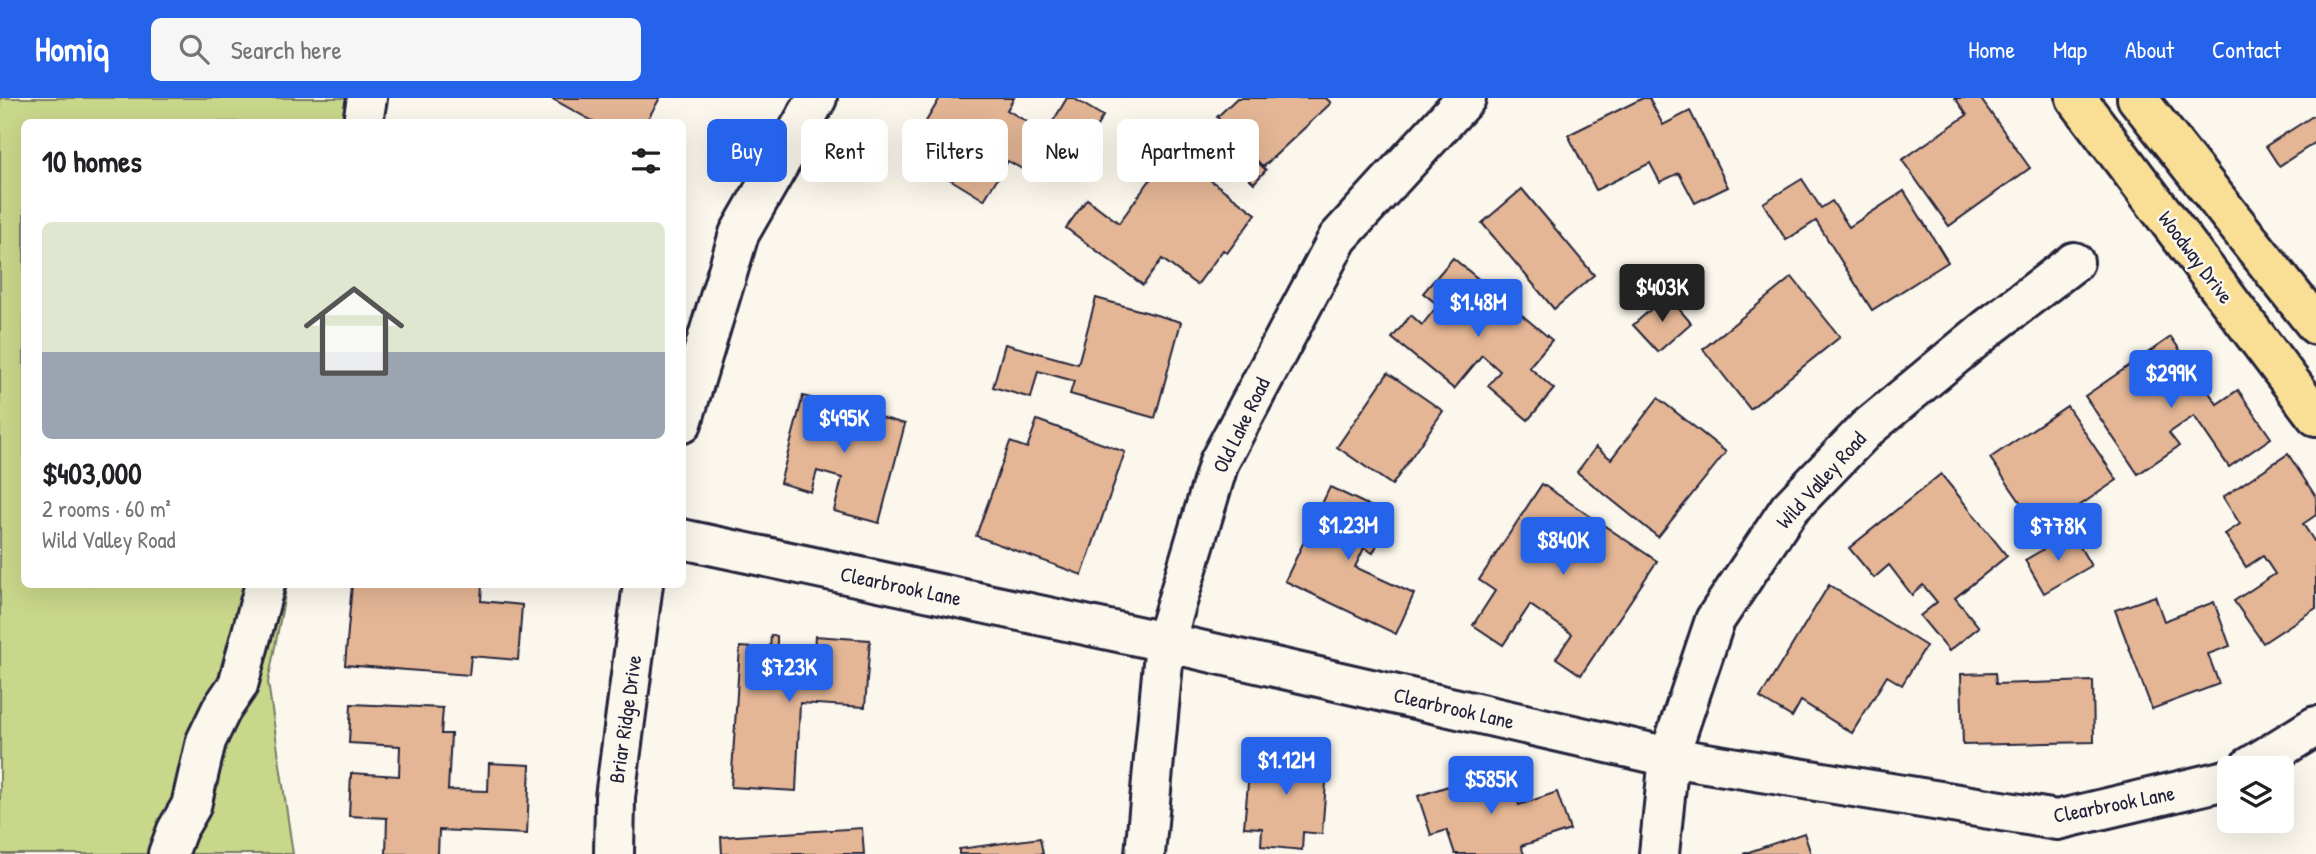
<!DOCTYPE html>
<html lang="en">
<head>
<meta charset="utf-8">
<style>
  body { margin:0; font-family:"Patrick Hand",sans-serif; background:#f6f6f6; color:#202124; height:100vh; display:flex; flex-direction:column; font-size:26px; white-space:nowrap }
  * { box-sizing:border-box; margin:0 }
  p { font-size:23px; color:#757577 }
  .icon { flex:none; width:38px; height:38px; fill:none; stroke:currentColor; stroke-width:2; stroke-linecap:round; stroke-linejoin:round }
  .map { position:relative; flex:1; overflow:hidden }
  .panel { position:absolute; left:21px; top:21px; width:665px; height:469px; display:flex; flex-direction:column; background:#fff; border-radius:10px; box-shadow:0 7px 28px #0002 }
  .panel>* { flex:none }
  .hud { position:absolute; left:707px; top:21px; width:665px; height:63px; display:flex; gap:14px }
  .tools { position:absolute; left:2217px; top:658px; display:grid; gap:14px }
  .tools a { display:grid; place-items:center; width:77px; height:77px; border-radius:10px; background:#fff; box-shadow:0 7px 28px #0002; font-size:35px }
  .price { position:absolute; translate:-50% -60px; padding:0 16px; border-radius:7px; background:#2563eb; color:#fff; font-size:23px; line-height:46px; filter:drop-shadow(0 2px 4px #0008) }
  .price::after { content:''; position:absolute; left:50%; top:42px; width:21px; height:16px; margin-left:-10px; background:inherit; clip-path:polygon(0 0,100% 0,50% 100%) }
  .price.current { background:#222; color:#fff }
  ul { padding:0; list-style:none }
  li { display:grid; align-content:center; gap:14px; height:371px; padding:0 21px }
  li+li { border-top:2px solid #e0e0e0 }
  li span { display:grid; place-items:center; height:217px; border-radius:10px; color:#555 }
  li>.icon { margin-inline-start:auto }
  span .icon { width:126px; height:126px; fill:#fffc; stroke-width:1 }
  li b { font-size:30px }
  h2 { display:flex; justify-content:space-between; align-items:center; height:84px; padding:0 21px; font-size:30px }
  .pill { padding:0 24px; border-radius:10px; background:#fff; box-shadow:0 7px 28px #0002; font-size:24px; line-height:63px }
  .pill.current { background:#2563eb; color:#fff }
  header { display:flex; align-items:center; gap:42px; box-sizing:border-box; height:98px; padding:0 35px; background:#2563eb; color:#fff }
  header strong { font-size:33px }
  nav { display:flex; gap:38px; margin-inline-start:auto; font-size:24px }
  .search { width:490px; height:63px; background:#f6f6f6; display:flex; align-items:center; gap:18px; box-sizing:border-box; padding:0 24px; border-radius:10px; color:#757577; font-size:26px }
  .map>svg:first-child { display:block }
</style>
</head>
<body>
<header>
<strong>Homiq</strong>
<div class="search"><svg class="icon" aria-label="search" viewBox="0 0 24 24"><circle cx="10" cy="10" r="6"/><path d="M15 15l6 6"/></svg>Search here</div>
<nav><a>Home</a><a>Map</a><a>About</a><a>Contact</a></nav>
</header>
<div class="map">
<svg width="2316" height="756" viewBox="0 0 2316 756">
  <rect width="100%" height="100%" fill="#fbf7ec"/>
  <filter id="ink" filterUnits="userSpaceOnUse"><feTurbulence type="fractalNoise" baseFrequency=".0143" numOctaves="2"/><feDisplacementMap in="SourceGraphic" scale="14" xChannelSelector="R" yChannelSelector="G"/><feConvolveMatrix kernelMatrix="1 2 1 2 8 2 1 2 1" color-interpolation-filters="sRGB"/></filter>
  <g filter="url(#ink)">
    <polygon fill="#c9d78b" stroke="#767c63" stroke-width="2" points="0,0 380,0 375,24 24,24 24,486 287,487 268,584 293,756 0,756"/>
    <g fill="#e4b695" stroke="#22223b" stroke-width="2">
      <polygon points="551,0 660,0 646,24 594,24"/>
      <polygon points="940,0 1014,0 1007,12 1046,35 1067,0 1073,0 1103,18 1072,69 1039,48 1024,72 1008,63 984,102 907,55"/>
      <polygon points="1237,0 1326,0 1331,5 1263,69 1217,19"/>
      <polygon points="1643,0 1649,0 1663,27 1690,13 1728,89 1695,105 1679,75 1660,84 1650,65 1596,92 1568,37"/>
      <polygon points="1955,0 1980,0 2030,70 1949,128 1902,62 1967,17"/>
      <polygon points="2316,16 2316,44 2279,68 2266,48"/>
      <polygon points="1227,36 1266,72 1254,85 1216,49"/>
      <polygon points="1171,53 1256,116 1227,155 1223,152 1197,187 1162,161 1143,187 1066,130 1087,101 1119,125"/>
      <polygon points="1802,81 1821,110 1832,103 1849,129 1904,93 1948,164 1872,212 1816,123 1786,142 1763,105"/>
      <polygon points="1522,91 1594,177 1554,211 1482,125"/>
      <polygon points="1453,160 1552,242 1529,269 1554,291 1528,322 1488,288 1500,273 1482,257 1454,291 1392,240 1411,217 1422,227 1438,207 1423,195"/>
      <polygon points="1792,179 1840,239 1750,311 1703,251"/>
      <polygon points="1667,197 1691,225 1658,254 1633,227"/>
      <polygon points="1096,200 1181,224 1155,320 1070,296 1074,283 1038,273 1031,300 993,289 1005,246 1078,266"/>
      <polygon points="2171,239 2217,306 2238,292 2271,340 2229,369 2194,318 2169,335 2179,348 2138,376 2085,298"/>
      <polygon points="1388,275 1443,313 1392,387 1337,349"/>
      <polygon points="803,298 905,326 879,425 834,413 842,380 817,373 811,394 780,385"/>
      <polygon points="1658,300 1726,354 1658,439 1577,374 1596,349 1611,361"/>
      <polygon points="2067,308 2117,382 2041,434 1990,360"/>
      <polygon points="1037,322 1125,354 1082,477 976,438 1010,344 1027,350"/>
      <polygon points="2288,356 2316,399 2316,417 2303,426 2316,446 2316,510 2263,545 2234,503 2275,476 2263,458 2246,469 2225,436 2240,426 2223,399"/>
      <polygon points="1941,376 2007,458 1955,500 1979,529 1949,553 1920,518 1937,504 1923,487 1912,497 1889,467 1874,480 1849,450"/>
      <polygon points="1542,386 1657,463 1581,577 1556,560 1572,536 1530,507 1503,547 1473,527 1495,493 1479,482"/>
      <polygon points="1330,389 1391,418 1373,455 1364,450 1355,469 1414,496 1396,536 1285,483"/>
      <polygon points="2072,435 2091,468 2044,495 2025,462"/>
      <polygon points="352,486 482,486 481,503 522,507 518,562 471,558 469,577 345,567"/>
      <polygon points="1829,487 1926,548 1902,587 1887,578 1852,635 1801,603 1792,619 1760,600"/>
      <polygon points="2155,498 2164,523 2214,504 2230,548 2208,556 2219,586 2152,611 2115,512"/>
      <polygon points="771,537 777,538 777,550 814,552 815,538 870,542 865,609 800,605 796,693 731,689 740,549 770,551"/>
      <polygon points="1995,575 1996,586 2093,583 2094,644 1963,647 1961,576"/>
      <polygon points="351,606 443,610 441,636 451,636 448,692 488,693 489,665 530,667 527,736 439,732 438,756 386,756 387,720 349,718 351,675 399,678 400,648 349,645"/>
      <polygon points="1251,653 1328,659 1322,736 1303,734 1302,752 1261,748 1262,730 1244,729"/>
      <polygon points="1506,669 1519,707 1557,694 1570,732 1521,748 1524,756 1455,756 1447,732 1431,737 1418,698"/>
      <polygon points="862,730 864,756 722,756 721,739"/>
      <polygon points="1804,735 1811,756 1743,756"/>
      <polygon points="1040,740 1043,756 959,756 959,751"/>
    </g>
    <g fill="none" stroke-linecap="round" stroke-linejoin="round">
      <defs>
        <g id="minor">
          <polyline points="363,24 367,0"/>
          <polyline points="682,325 739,136 817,0"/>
          <polyline points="682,441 1165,544 1669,659 2057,722 2230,681"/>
          <polyline points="2248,670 2316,628"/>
          <polyline points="168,756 177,732 191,708 206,643 221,612 238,587 265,486"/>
          <polyline points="614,756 615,699 643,486"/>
          <polyline points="1145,756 1165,544 1219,364 1338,140 1466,0"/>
          <polyline points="1659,756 1669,659 1715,522 1789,411 1866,331 1988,230 2074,164"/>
        </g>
        <g id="major">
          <polyline points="2076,0 2316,318"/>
          <polyline points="2137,0 2316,227"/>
        </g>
      </defs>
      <use href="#minor" stroke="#22223b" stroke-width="44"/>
      <use href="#major" stroke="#22223b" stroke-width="44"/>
      <use href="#minor" stroke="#fbf7ec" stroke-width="38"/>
      <use href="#major" stroke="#f9df96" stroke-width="38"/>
    </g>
  </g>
  <g text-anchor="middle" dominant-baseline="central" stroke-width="5" stroke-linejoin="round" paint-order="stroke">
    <g font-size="21" fill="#22223b" stroke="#fbf7ec">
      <text transform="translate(2196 159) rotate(53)">Woodway Drive</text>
      <text transform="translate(1241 327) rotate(-64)">Old Lake Road</text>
      <text transform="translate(1821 382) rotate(-48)">Wild Valley Road</text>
      <text transform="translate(901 488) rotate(12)">Clearbrook Lane</text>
      <text transform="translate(1454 610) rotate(13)">Clearbrook Lane</text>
      <text transform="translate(625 621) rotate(-82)">Briar Ridge Drive</text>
      <text transform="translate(2114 706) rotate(-11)">Clearbrook Lane</text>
    </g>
  </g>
</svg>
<div class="tools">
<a><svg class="icon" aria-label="layers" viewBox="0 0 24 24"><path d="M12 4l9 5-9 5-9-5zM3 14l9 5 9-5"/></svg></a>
</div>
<b class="price current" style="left:1662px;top:226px">$403K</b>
<b class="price" style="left:1478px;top:241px">$1.48M</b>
<b class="price" style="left:2171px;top:312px">$299K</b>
<b class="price" style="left:844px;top:357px">$495K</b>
<b class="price" style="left:1348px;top:464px">$1.23M</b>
<b class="price" style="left:2058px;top:465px">$778K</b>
<b class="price" style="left:1563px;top:479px">$840K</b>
<b class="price" style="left:789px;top:606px">$723K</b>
<b class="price" style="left:1286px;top:699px">$1.12M</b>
<b class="price" style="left:1491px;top:718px">$585K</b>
<div class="hud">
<a class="pill current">Buy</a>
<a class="pill">Rent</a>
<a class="pill">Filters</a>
<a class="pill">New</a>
<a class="pill">Apartment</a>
</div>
<section class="panel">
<h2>10 homes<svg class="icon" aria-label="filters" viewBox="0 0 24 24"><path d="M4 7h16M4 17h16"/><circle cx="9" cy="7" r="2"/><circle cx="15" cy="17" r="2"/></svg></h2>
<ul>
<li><span style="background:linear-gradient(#dfe7d0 60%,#9aa5b1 0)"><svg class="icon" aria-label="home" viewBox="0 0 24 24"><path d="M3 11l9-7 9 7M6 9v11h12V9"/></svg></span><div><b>$403,000</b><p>2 rooms · 60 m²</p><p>Wild Valley Road</p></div></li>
</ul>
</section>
</div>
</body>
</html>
